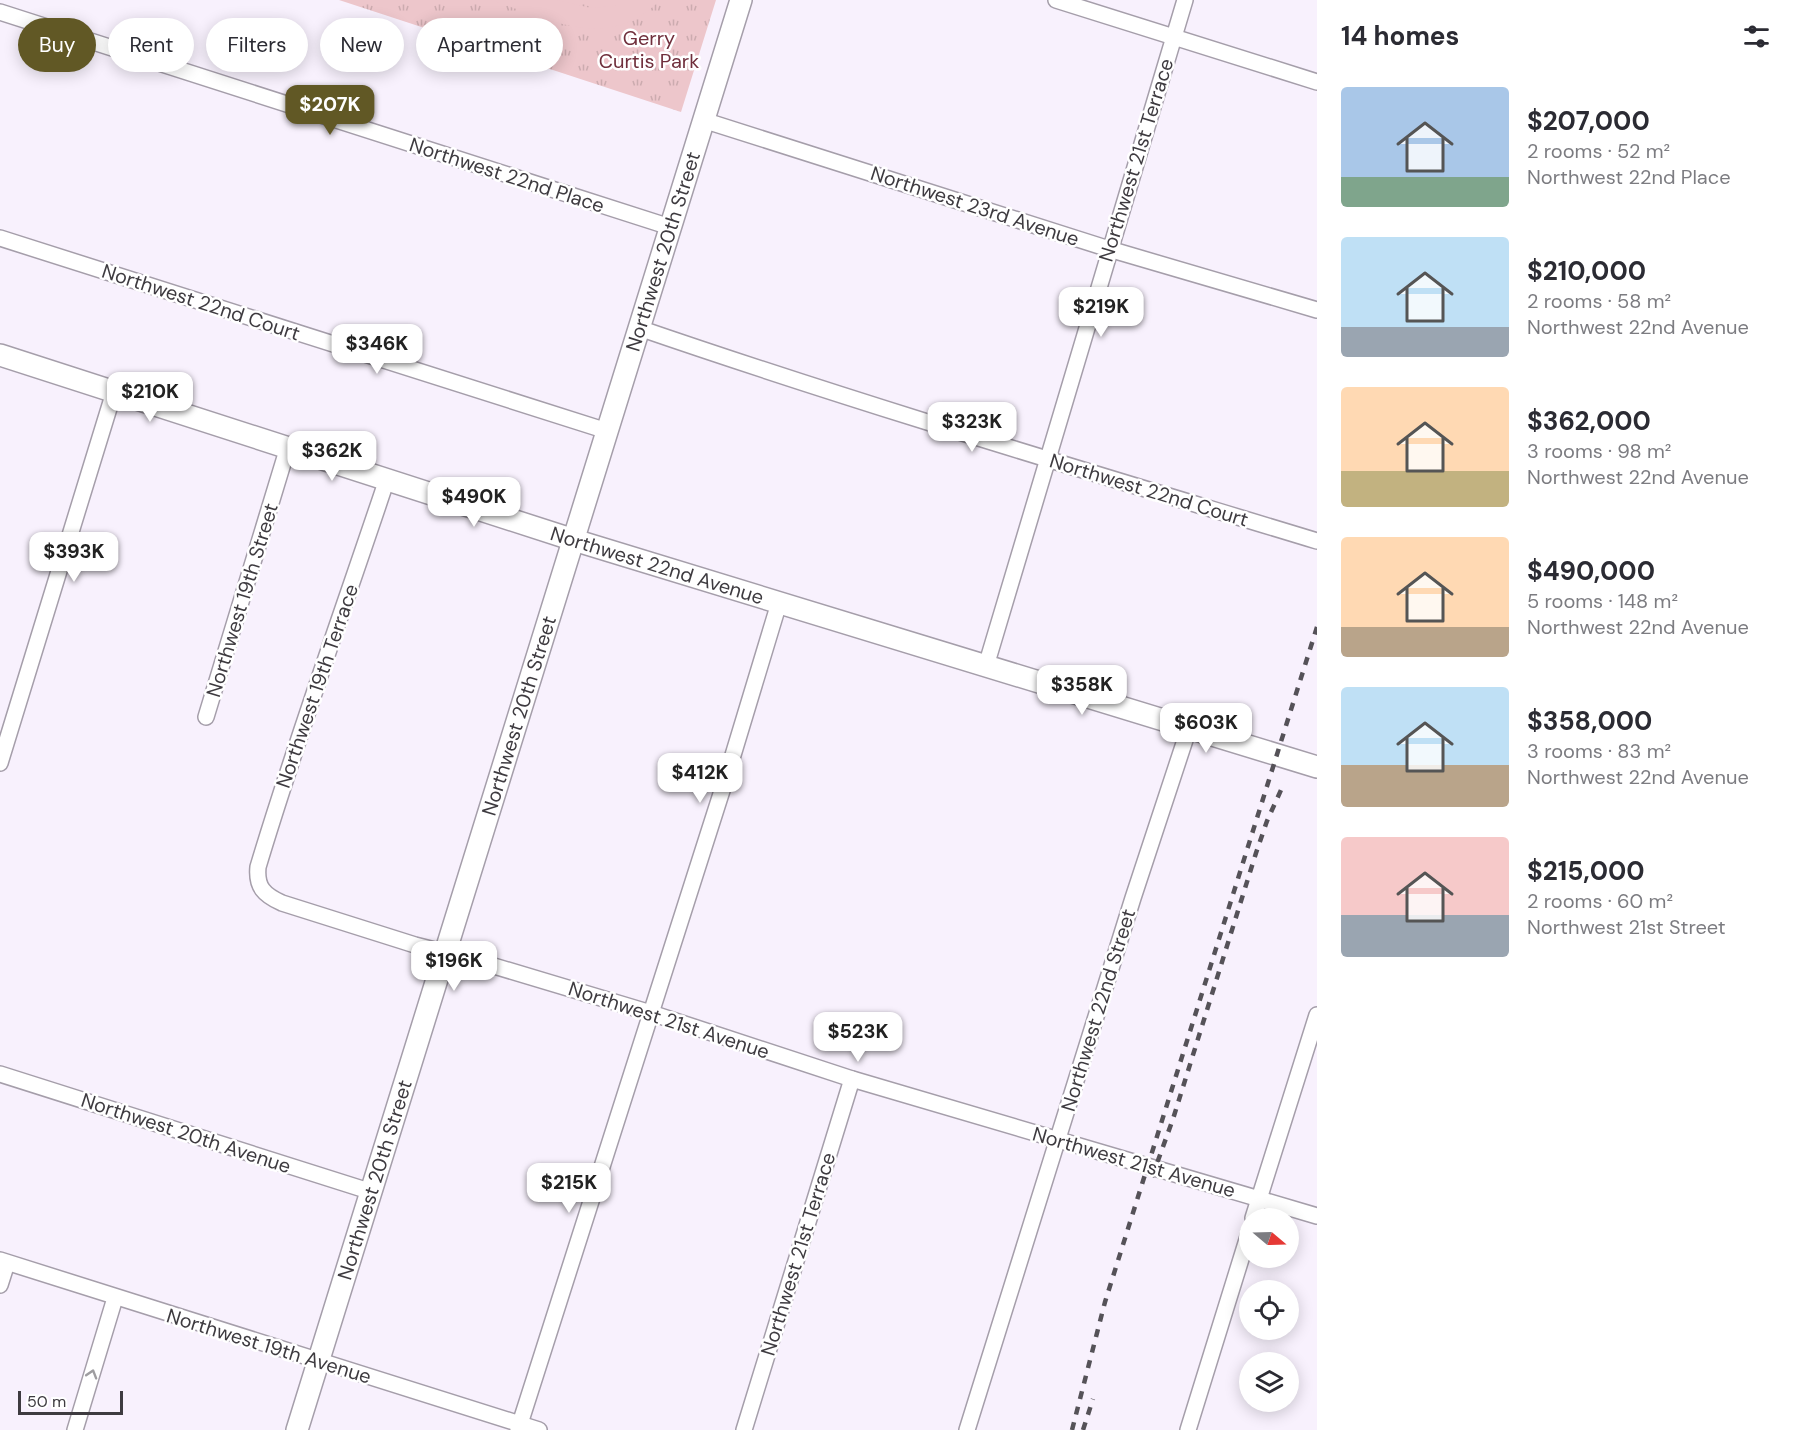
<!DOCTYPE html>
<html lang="en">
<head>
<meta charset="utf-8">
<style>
  body { margin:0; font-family:"DM Sans",sans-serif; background:#f7f7f7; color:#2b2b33; height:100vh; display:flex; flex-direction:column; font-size:22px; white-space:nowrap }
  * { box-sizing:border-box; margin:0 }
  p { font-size:20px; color:#7c7c81 }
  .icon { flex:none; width:33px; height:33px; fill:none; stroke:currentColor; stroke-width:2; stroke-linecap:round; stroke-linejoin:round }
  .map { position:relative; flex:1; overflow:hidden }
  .drawer { display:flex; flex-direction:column; background:#fff; width:480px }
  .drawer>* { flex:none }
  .top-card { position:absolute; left:18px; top:18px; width:570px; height:54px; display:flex; gap:12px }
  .needle { width:39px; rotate:109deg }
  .controls { position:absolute; left:1239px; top:1208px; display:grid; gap:12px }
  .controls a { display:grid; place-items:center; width:60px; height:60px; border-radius:50%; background:#fff; box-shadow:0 3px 15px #0003; font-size:30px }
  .scale { position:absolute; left:18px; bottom:15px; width:105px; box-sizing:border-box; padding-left:6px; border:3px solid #3e3b40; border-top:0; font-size:16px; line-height:21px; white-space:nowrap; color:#3e3b40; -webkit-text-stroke:4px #fff; paint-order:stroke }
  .price { position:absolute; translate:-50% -51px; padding:0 14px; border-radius:12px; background:#fff; color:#222; font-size:20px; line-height:39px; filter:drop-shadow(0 2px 3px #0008) }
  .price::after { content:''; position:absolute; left:50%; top:36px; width:18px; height:14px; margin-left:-9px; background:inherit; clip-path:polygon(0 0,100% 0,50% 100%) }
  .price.current { background:#615825; color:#fff }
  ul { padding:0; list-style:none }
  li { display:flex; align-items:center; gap:18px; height:150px; padding:0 24px }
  li span { display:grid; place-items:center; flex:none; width:168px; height:120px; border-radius:6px; color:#555 }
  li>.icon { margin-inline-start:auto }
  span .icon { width:72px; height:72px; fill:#fffc; stroke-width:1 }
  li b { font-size:26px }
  h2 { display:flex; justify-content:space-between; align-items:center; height:72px; padding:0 24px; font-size:26px }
  .chip { padding:0 21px; border-radius:27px; background:#fff; box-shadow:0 3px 15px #0003; font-size:21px; line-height:54px }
  .chip.current { background:#615825; color:#fff }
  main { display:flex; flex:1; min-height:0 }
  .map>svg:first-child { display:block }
</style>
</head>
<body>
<main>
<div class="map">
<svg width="1317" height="1430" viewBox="0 0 1317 1430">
  <defs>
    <pattern id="grass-tufts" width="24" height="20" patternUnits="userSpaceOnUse" patternTransform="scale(1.5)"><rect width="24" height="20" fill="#edc6cb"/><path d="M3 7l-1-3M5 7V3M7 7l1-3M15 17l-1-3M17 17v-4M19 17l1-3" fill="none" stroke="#ccabaf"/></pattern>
  </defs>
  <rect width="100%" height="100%" fill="#f8f1fd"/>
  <polygon fill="url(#grass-tufts)" points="339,0 716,0 681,112"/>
  <path fill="#edc6cb" d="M491 0H557L591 8 614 6 626 0H660C609 53 549 19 491 0Z"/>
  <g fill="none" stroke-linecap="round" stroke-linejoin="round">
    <defs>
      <g id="minor">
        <polyline points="1056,0 1317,82"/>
        <polyline points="0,12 670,227"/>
        <polyline points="703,120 1109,249 1317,310"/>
        <polyline points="0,238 607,431"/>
        <path d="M639 328C863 405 1090 472 1317 541"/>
        <path d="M387 479C344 608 297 737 258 867 256 887 264 895 282 903L415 945 474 960 651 1013 852 1079 1317 1216"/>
        <polyline points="986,666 1185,0"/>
        <polyline points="206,717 288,447"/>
        <polyline points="0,763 114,392"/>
        <polyline points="0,1074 372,1192"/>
        <polyline points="1253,1218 1317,1015"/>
        <polyline points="0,1260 539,1430"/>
        <polyline points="0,1285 7,1263"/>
        <polyline points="75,1430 115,1298"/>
        <polyline points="518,1430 727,775 779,603"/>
        <polyline points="744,1430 852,1079"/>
        <polyline points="967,1430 1133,898 1189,728"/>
        <polyline points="1188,1430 1250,1230"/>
      </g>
      <g id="secondary">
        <path id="s1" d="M0 355 574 540 1317 767"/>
        <path id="s2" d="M297 1430 741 0"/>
      </g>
    </defs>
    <use href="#minor" stroke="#a59eaa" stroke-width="18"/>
    <use href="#secondary" stroke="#a59eaa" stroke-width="24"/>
    <use href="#minor" stroke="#fff" stroke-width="15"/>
    <use href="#secondary" stroke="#fff" stroke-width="21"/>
    <g stroke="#555258" stroke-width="4.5" stroke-dasharray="8 8" stroke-linecap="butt">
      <polyline points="1152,1177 1173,1119 1256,853 1267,821 1281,790"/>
      <polyline points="1072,1430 1105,1302 1317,627"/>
      <polyline points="1083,1430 1093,1399"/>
    </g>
  </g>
  <defs><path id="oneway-chevron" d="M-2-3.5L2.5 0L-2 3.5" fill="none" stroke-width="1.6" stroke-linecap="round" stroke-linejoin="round" transform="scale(1.5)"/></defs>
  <use stroke="#9e9da0" href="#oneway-chevron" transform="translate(92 1374) rotate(-73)"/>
  <g text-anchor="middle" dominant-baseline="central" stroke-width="5" stroke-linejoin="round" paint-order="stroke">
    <g font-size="20" fill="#702f3c" stroke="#fff">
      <text x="649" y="38">Gerry<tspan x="649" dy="23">Curtis Park</tspan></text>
    </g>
    <g font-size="20" fill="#3e3b40" stroke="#fff">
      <text transform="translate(1136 160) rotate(-73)">Northwest 21st Terrace</text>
      <text transform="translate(507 175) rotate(18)">Northwest 22nd Place</text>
      <text transform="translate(975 206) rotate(18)">Northwest 23rd Avenue</text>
      <text stroke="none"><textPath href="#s2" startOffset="1234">Northwest 20th Street</textPath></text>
      <text transform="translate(201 302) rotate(18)">Northwest 22nd Court</text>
      <text transform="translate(1149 490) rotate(17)">Northwest 22nd Court</text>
      <text stroke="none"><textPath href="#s1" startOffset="690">Northwest 22nd Avenue</textPath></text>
      <text transform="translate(242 600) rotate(-73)">Northwest 19th Street</text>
      <text transform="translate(317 686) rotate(-71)">Northwest 19th Terrace</text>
      <text stroke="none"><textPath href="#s2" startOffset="748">Northwest 20th Street</textPath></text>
      <text transform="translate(1098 1010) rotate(-73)">Northwest 22nd Street</text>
      <text transform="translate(669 1020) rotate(18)">Northwest 21st Avenue</text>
      <text transform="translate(186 1133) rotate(18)">Northwest 20th Avenue</text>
      <text transform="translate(1134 1162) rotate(16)">Northwest 21st Avenue</text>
      <text stroke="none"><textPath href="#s2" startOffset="262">Northwest 20th Street</textPath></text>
      <text transform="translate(798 1254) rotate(-73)">Northwest 21st Terrace</text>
      <text transform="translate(269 1346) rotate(17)">Northwest 19th Avenue</text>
    </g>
  </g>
</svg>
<div class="controls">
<a><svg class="needle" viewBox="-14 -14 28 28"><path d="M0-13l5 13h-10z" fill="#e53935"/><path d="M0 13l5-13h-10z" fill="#7c7c81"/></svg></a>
<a><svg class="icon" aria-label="locate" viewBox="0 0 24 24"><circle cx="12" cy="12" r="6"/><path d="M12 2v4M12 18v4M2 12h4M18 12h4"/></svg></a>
<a><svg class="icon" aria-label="layers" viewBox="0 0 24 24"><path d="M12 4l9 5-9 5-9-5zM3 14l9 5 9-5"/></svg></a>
</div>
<div class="scale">50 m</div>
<b class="price current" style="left:330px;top:136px">$207K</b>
<b class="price" style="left:1101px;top:338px">$219K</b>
<b class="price" style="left:377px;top:375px">$346K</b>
<b class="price" style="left:150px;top:423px">$210K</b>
<b class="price" style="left:972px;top:453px">$323K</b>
<b class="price" style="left:332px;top:482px">$362K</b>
<b class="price" style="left:474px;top:528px">$490K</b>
<b class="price" style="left:74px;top:583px">$393K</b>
<b class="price" style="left:1082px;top:716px">$358K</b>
<b class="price" style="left:1206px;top:754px">$603K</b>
<b class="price" style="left:700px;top:804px">$412K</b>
<b class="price" style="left:454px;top:992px">$196K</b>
<b class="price" style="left:858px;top:1063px">$523K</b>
<b class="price" style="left:569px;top:1214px">$215K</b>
<div class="top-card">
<a class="chip current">Buy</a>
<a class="chip">Rent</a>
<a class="chip">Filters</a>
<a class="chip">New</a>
<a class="chip">Apartment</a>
</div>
</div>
<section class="drawer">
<h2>14 homes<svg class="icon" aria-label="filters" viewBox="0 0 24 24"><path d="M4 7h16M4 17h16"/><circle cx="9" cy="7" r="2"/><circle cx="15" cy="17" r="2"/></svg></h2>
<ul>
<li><span style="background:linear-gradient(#a9c7e8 75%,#7fa58c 0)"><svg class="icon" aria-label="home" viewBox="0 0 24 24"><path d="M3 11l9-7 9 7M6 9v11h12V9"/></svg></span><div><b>$207,000</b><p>2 rooms · 52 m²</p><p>Northwest 22nd Place</p></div></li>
<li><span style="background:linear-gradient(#bfe0f5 75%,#9aa5b1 0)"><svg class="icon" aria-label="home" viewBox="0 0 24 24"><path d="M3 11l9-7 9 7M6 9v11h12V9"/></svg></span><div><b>$210,000</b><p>2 rooms · 58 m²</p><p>Northwest 22nd Avenue</p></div></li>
<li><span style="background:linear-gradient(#ffd9b3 70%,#c2b280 0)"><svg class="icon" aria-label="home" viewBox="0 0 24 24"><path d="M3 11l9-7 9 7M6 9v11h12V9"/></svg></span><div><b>$362,000</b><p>3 rooms · 98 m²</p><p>Northwest 22nd Avenue</p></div></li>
<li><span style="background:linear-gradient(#ffd9b3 75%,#b9a48a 0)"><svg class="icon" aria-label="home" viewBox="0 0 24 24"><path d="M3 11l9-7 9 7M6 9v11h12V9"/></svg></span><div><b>$490,000</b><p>5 rooms · 148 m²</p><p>Northwest 22nd Avenue</p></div></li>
<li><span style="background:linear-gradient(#bfe0f5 65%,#b9a48a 0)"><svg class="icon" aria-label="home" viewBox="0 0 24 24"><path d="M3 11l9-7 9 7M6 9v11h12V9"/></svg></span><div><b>$358,000</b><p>3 rooms · 83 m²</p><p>Northwest 22nd Avenue</p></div></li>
<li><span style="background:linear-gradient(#f6c9c9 65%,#9aa5b1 0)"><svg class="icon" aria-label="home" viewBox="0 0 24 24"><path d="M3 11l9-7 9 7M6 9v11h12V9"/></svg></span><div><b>$215,000</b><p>2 rooms · 60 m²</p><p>Northwest 21st Street</p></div></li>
</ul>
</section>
</main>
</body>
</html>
